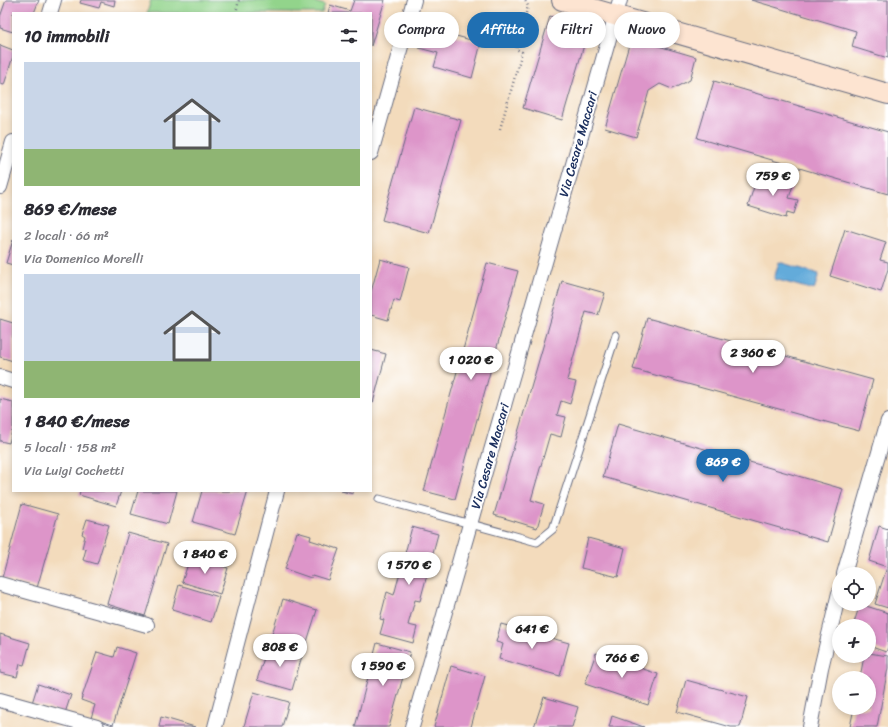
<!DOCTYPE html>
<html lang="it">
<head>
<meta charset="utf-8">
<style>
  body { margin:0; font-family:Sriracha,sans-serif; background:#f2f2f3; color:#2b2b33; height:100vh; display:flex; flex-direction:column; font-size:15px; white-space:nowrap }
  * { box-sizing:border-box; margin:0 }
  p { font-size:13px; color:#7c7c81 }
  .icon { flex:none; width:22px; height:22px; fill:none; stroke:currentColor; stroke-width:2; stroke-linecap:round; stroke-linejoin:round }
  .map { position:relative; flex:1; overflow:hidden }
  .drawer { position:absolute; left:12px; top:12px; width:360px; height:480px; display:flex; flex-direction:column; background:#fff; border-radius:0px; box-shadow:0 2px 6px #0003 }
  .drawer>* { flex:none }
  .guide { position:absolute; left:384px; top:12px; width:380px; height:36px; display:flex; gap:8px }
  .tools { position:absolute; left:832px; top:567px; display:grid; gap:8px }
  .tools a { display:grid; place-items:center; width:44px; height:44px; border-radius:50%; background:#fff; box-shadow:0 2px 6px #0003; font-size:20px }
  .price { position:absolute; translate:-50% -34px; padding:0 9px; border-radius:14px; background:#fff; color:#222; font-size:13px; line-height:26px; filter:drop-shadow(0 1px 2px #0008) }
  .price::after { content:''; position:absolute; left:50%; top:24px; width:12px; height:9px; margin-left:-6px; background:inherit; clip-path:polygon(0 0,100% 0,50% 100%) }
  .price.selected { background:#1f6fb2; color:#fff }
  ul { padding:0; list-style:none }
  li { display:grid; align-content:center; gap:8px; height:212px; padding:0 12px }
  li span { display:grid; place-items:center; height:124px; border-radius:0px; color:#555 }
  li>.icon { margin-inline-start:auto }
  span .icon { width:72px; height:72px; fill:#fffc; stroke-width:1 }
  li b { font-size:17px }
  h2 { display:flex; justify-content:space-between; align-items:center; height:48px; padding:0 12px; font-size:17px }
  .pill { padding:0 14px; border-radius:18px; background:#fff; box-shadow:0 2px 6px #0003; font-size:14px; line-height:36px }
  .pill.selected { background:#1f6fb2; color:#fff }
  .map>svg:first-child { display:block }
</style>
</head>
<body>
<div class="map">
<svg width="888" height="727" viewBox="0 0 888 727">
  <rect width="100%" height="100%" fill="#fff"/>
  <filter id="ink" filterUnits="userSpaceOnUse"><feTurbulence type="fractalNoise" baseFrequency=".025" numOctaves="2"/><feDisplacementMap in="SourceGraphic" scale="8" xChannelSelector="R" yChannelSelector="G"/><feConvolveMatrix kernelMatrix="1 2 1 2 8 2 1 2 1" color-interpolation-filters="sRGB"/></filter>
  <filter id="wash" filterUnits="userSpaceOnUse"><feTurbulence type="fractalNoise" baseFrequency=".012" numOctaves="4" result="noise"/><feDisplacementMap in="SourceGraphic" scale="16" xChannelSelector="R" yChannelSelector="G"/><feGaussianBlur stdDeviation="0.9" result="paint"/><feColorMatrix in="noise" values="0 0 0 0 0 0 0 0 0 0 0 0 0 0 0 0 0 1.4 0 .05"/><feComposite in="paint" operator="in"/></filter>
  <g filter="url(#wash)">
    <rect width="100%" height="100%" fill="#f3dbbc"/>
    <polygon fill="#92d48b" stroke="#568274" points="151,0 307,0 325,5 322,13 147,13"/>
    <polygon fill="#64abda" stroke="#406d9c" points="779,262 819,274 814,290 774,279"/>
    <g id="blocks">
      <g fill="#dd95c9">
        <polygon points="6,0 39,0 34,13 13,13 13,32 0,28 0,17"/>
        <polygon points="81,0 115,0 114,6 101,2 99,8 80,3"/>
        <polygon points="354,0 385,0 371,46 371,13 328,13 330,5 350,11"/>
        <polygon points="751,0 888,0 888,58 852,47 856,31"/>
        <polygon points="550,16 589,28 562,120 523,108"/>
        <polygon points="425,27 481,43 472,78 434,67 438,53 419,48"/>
        <polygon points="631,38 696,57 690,80 672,89 660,84 649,91 636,137 605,128"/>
        <polygon points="0,45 13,50 13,56 4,85 0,84"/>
        <polygon points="714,81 888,132 888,194 697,138"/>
        <polygon points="414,107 461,120 429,233 382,220"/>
        <polygon points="758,174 793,185 789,198 798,200 794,214 787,212 786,218 748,206"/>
        <polygon points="845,229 886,242 880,260 888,262 888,269 881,292 830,276"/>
        <polygon points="13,240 13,265 6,263"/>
        <polygon points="380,259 409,267 400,302 394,300 388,320 371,315 371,292"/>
        <polygon points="487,263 518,271 455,499 424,491"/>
        <polygon points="562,281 605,293 598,315 586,312 567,380 576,382 570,404 561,401 557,415 566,417 561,437 550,434 531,500 544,504 537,528 494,515"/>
        <polygon points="647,318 873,380 859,431 633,369"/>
        <polygon points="0,319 13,323 13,361 0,357"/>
        <polygon points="371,350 386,354 373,403 371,403"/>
        <polygon points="0,399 13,402 13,431 12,431 9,443 0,441"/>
        <polygon points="618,424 843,489 828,542 603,477"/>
        <polygon points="80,491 121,491 116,506 79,495"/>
        <polygon points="138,491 177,491 168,524 131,514"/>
        <polygon points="202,491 248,491 235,534 193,522"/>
        <polygon points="341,491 353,491 353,494"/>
        <polygon points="22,504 58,514 37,588 2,578"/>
        <polygon points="87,519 109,525 97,564 83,560 86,549 82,548 85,536 82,534"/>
        <polygon points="879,526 888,529 888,608 875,604 887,567 869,561"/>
        <polygon points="412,527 438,534 420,601 415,600 408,625 417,627 413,643 380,634 384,620 380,619 387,592 394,595"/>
        <polygon points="297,532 311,536 310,540 339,549 328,580 312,575 311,578 285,569"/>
        <polygon points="128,533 167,544 145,616 107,604"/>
        <polygon points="588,538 625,548 618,577 581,568"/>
        <polygon points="191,555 228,568 220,594 182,582"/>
        <polygon points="179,585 219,597 211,622 172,610"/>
        <polygon points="283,599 317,610 306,645 272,634"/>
        <polygon points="860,604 888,613 888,647 886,652 869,646 869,626 853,626"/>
        <polygon points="501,624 569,643 560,676 499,659 503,644 496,642"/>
        <polygon points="0,634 30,643 24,665 20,664 17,677 0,673"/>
        <polygon points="377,643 410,652 389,727 355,727"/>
        <polygon points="268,645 302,656 292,690 257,680"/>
        <polygon points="117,647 136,653 113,725 91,718 95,705 81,700 97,652 114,657"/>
        <polygon points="596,653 658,674 648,705 585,684"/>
        <polygon points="869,653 888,656 888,668 877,727 850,727 854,708 869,708 869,678 860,678 864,656 869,656"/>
        <polygon points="451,666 485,676 471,727 434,727"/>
        <polygon points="686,680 748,697 740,727 731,727 677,712"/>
        <polygon points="38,684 71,695 65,713 32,703"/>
        <polygon points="254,692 289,702 282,727 249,727 244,726"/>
        <polygon points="544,697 578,707 572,727 534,727"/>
        <polygon points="612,716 644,727 609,727"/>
        <polygon points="161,717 195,727 159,727"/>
      </g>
    </g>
  </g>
  <g filter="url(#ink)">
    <use href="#blocks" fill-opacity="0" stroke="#676b7f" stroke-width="1"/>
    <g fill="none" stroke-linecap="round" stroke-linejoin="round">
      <defs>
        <polyline id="lane" points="379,499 537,542 553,529 616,335"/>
        <g id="street">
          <polyline points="50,13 54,0"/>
          <polyline points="371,153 414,0"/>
          <polyline points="0,187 13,142"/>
          <polyline points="0,377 13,381"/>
          <polyline points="844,574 888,421"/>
          <polyline points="0,584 147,625"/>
          <polyline points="0,700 97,727"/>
          <polyline points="215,727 277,491"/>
          <polyline points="412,727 620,0"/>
          <polyline points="810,727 821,668 839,593"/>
        </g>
        <polyline id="secondary" points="562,0 888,94"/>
      </defs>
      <use href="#lane" stroke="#676b7f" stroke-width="9"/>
      <use href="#street" stroke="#676b7f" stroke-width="16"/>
      <use href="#secondary" stroke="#676b7f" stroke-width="22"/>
      <g stroke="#676b7f" stroke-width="2.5" stroke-dasharray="1 3" stroke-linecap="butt">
        <polyline points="236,13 239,0"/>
        <polyline points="500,129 522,52 516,49 528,6 525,0"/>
      </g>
      <use href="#lane" stroke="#fff" stroke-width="7"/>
      <use href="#street" stroke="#fff" stroke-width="14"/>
      <use href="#secondary" stroke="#fde4d1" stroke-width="20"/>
    </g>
  </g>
  <g text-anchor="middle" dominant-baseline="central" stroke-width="3.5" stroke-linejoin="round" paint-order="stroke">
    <g font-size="13" fill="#1b2f5e" stroke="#fff">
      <text transform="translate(578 144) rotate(-74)">Via Cesare Maccari</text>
      <text transform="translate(490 456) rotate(-74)">Via Cesare Maccari</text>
    </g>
  </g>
</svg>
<div class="tools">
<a><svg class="icon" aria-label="locate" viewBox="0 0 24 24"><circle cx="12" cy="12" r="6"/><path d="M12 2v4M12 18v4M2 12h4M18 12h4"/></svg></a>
<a>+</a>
<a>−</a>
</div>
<b class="price" style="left:773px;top:197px">759 €</b>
<b class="price" style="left:753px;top:374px">2 360 €</b>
<b class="price" style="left:471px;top:381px">1 020 €</b>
<b class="price selected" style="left:723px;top:483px">869 €</b>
<b class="price" style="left:205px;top:575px">1 840 €</b>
<b class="price" style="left:409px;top:586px">1 570 €</b>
<b class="price" style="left:532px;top:650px">641 €</b>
<b class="price" style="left:280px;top:668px">808 €</b>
<b class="price" style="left:622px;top:679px">766 €</b>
<b class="price" style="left:383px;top:687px">1 590 €</b>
<div class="guide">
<a class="pill">Compra</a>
<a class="pill selected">Affitta</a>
<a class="pill">Filtri</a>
<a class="pill">Nuovo</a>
</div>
<section class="drawer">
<h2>10 immobili<svg class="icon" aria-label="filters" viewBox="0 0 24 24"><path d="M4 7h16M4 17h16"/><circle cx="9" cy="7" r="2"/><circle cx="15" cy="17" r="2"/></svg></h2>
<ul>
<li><span style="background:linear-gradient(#c9d6e8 70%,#8fb573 0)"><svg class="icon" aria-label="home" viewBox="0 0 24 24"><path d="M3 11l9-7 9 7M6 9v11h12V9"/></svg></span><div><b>869 €/mese</b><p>2 locali · 66 m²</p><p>Via Domenico Morelli</p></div></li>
<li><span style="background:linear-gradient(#c9d6e8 70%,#8fb573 0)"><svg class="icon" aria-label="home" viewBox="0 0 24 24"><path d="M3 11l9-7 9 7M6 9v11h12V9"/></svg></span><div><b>1 840 €/mese</b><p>5 locali · 158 m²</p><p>Via Luigi Cochetti</p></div></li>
</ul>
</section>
</div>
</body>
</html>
